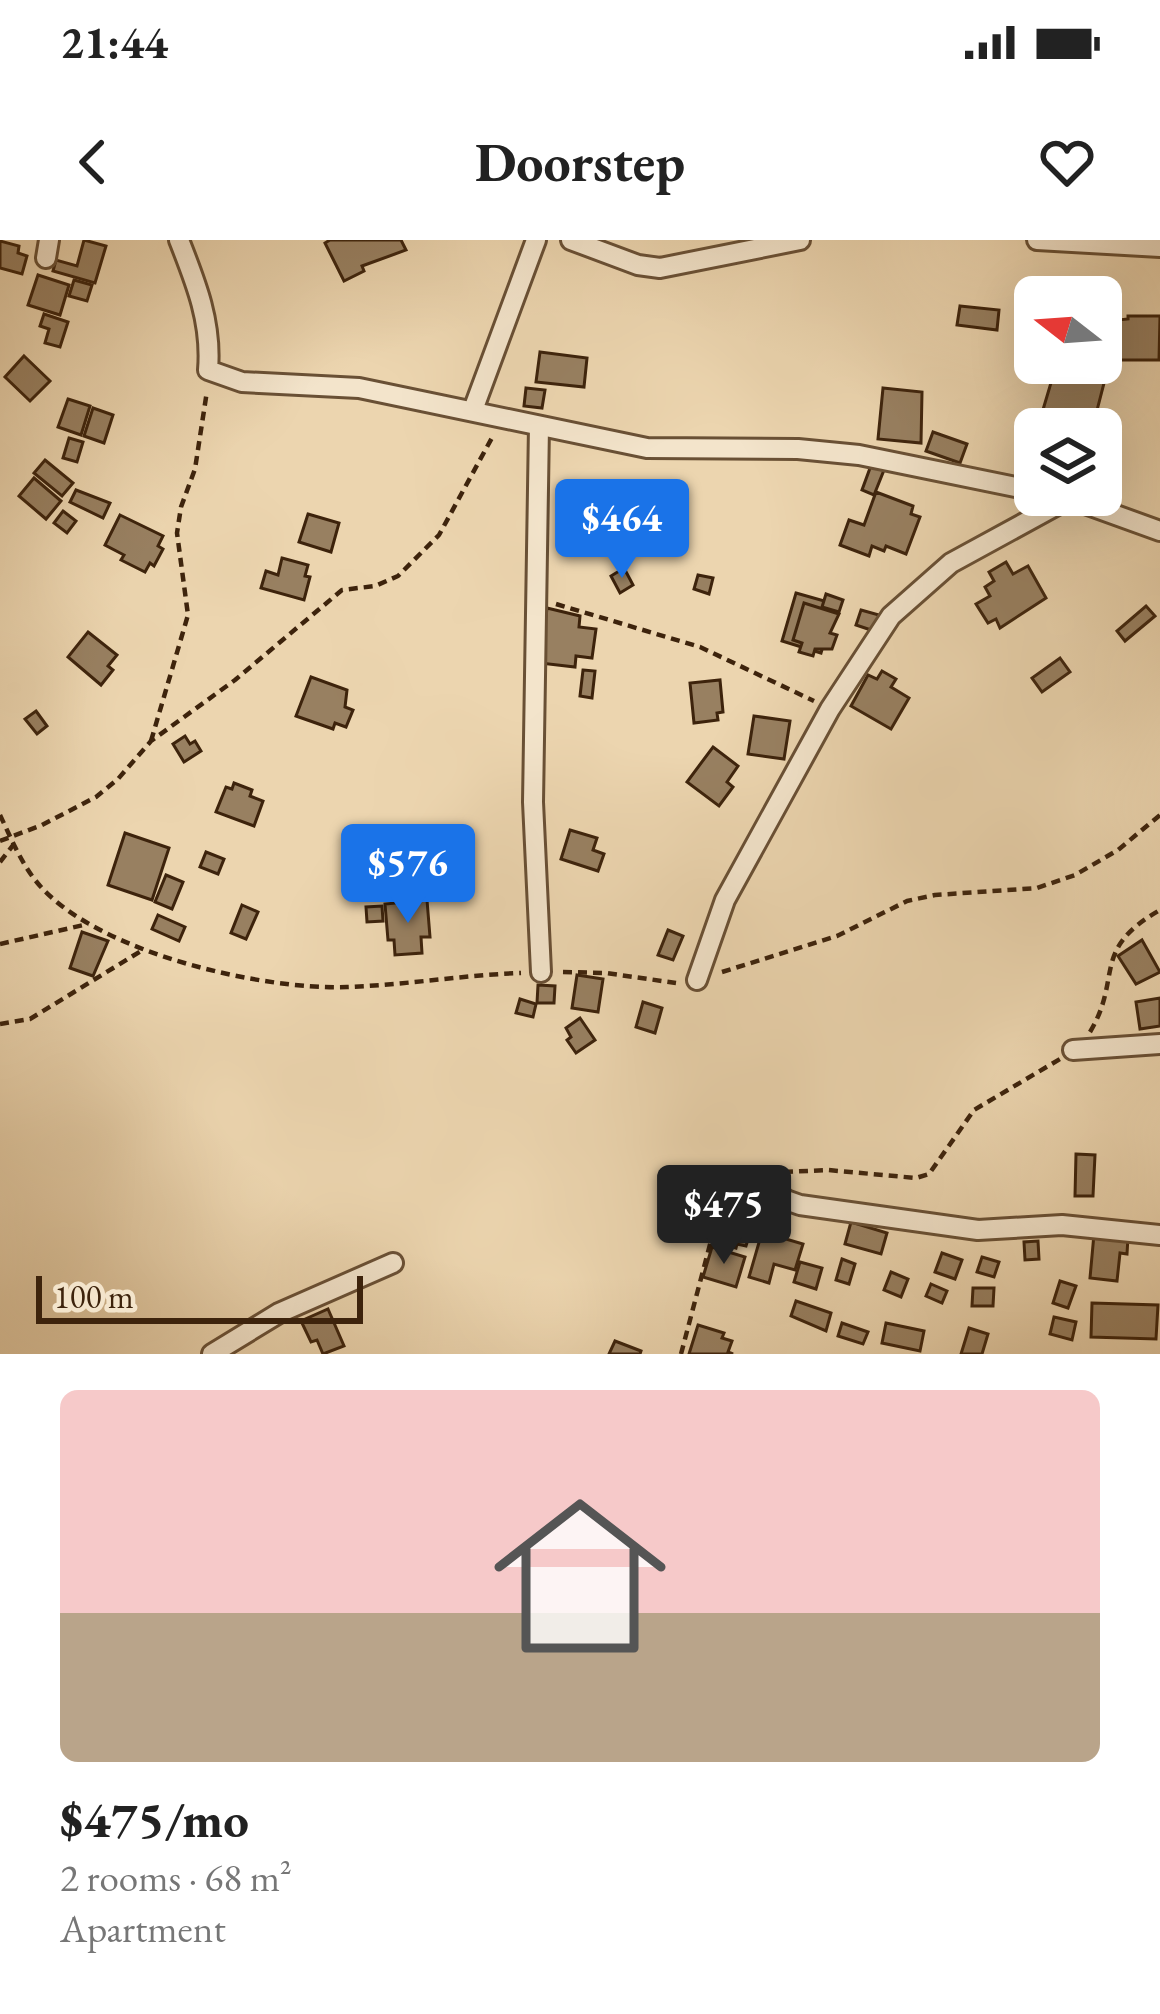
<!DOCTYPE html>
<html lang="en">
<head>
<meta charset="utf-8">
<style>
  body { margin:0; font-family:"EB Garamond",serif; background:#f6f6f6; color:#222; height:100vh; display:flex; flex-direction:column; font-size:45px; white-space:nowrap }
  * { box-sizing:border-box; margin:0 }
  p { font-size:39px; color:#767676 }
  .icon { flex:none; width:66px; height:66px; fill:none; stroke:currentColor; stroke-width:2; stroke-linecap:round; stroke-linejoin:round }
  .map { position:relative; height:1114px; overflow:hidden }
  .drawer { display:flex; flex-direction:column; background:#fff; flex:1 }
  .drawer>* { flex:none }
  .needle { width:78px; rotate:287deg }
  .controls { position:absolute; left:1014px; top:36px; display:grid; gap:24px }
  .controls a { display:grid; place-items:center; width:108px; height:108px; border-radius:18px; background:#fff; box-shadow:0 12px 48px #0002; font-size:60px }
  .scale { position:absolute; left:36px; bottom:30px; width:327px; box-sizing:border-box; padding-left:12px; border:6px solid #3d230c; border-top:0; font-size:33px; line-height:42px; white-space:nowrap; color:#3d230c; -webkit-text-stroke:9px #f3e4cb; paint-order:stroke }
  .price { position:absolute; translate:-50% -102px; padding:0 27px; border-radius:12px; background:#1a73e8; color:#fff; font-size:39px; line-height:78px; filter:drop-shadow(0 3px 6px #0008) }
  .price::after { content:''; position:absolute; left:50%; top:72px; width:36px; height:27px; margin-left:-18px; background:inherit; clip-path:polygon(0 0,100% 0,50% 100%) }
  .price.selected { background:#222; color:#fff }
  ul { padding:0; list-style:none }
  li { display:grid; align-content:center; gap:24px; height:636px; padding:0 60px }
  li span { display:grid; place-items:center; height:372px; border-radius:18px; color:#555 }
  li>.icon { margin-inline-start:auto }
  span .icon { width:216px; height:216px; fill:#fffc; stroke-width:1 }
  li b { font-size:51px }
  .status { display:flex; justify-content:space-between; align-items:center; height:84px; padding:0 60px; background:#fff; direction:ltr }
  .status svg { height:33px; fill:currentColor }
  header { display:flex; justify-content:space-between; align-items:center; height:156px; padding:0 60px; background:#fff; font-size:54px; font-weight:700 }
  .map>svg:first-child { display:block }
</style>
</head>
<body>
<div class="status"><b>21:44</b><svg viewBox="0 0 49 12"><path d="M0 12V9h3v3zM5 12V6h3v6zM10 12V3h3v9zM15 12V0h3v12zM26 1h20v11H26zM47 4h2v5h-2z"/></svg></div>
<header><svg class="icon" aria-label="back" viewBox="0 0 24 24"><path d="M15 5l-7 7 7 7"/></svg>Doorstep<svg class="icon" aria-label="heart" viewBox="0 0 24 24"><path d="M12 20l-8-8c-3-5 5-10 8-4 3-6 11-1 8 4z"/></svg></header>
<div class="map">
<svg width="1160" height="1114" viewBox="0 0 1160 1114">
  <rect width="100%" height="100%" fill="#ecd5af"/>
  <filter id="stains"><feTurbulence type="fractalNoise" baseFrequency=".00167" numOctaves="4"/><feColorMatrix values="0 0 0 0 .2 0 0 0 0 .09 0 0 0 0 .02 0 0 0 .5 -.17"/></filter>
  <radialGradient id="worn" r=".72"><stop offset=".6" stop-color="#630" stop-opacity="0"/><stop offset="1" stop-color="#630" stop-opacity=".3"/></radialGradient>
  <g fill="#988061" stroke="#3d230c" stroke-width="3">
    <polygon points="84,0 106,6 95,43 53,31 56,20 77,26"/>
    <polygon points="330,0 401,0 406,10 362,26 364,31 344,41 325,3"/>
    <polygon points="0,1 19,6 18,13 27,16 22,34 0,28"/>
    <polygon points="38,35 69,45 60,75 28,65"/>
    <polygon points="74,40 92,45 87,61 69,56"/>
    <polygon points="960,66 999,70 997,90 957,85"/>
    <polygon points="44,74 68,82 60,107 45,103 49,89 40,86"/>
    <polygon points="1128,76 1160,76 1159,120 1111,120 1111,96 1118,95 1118,80 1128,79"/>
    <polygon points="540,112 587,118 584,147 536,142"/>
    <polygon points="24,116 50,141 30,161 5,137"/>
    <polygon points="1071,135 1104,143 1095,178 1085,176 1082,184 1042,173 1053,136 1069,140"/>
    <polygon points="526,148 545,150 542,168 524,166"/>
    <polygon points="883,148 922,152 921,203 878,199"/>
    <polygon points="68,159 90,166 81,195 58,187"/>
    <polygon points="93,168 113,175 104,203 84,196"/>
    <polygon points="933,192 967,204 960,223 926,211"/>
    <polygon points="69,198 83,202 77,222 63,218"/>
    <polygon points="45,220 73,243 62,256 34,233"/>
    <polygon points="873,220 886,225 874,255 862,250"/>
    <polygon points="34,238 61,261 46,279 19,256"/>
    <polygon points="76,250 110,263 103,278 70,262"/>
    <polygon points="876,252 913,266 911,274 920,277 906,314 886,306 884,311 872,306 869,316 840,305 849,280 864,285"/>
    <polygon points="63,271 76,281 67,293 54,283"/>
    <polygon points="308,274 339,283 331,312 299,302"/>
    <polygon points="120,275 163,296 158,306 163,309 154,326 150,323 145,332 121,320 124,315 105,305"/>
    <polygon points="282,318 308,325 305,336 310,337 304,360 261,348 266,331 278,335"/>
    <polygon points="1006,322 1013,334 1028,326 1046,358 1000,388 996,379 988,383 976,364 990,356 985,347 994,341 989,332"/>
    <polygon points="624,328 633,345 620,353 611,336"/>
    <polygon points="698,335 713,338 709,354 694,349"/>
    <polygon points="796,353 835,364 821,413 782,401"/>
    <polygon points="826,354 843,360 839,372 822,367"/>
    <polygon points="804,363 839,374 830,393 837,395 832,409 815,409 813,416 799,412 802,403 793,400"/>
    <polygon points="1146,366 1155,376 1125,401 1117,391"/>
    <polygon points="547,368 580,376 579,387 596,389 592,418 576,416 575,427 540,423"/>
    <polygon points="861,370 879,375 874,391 856,385"/>
    <polygon points="88,392 117,415 108,426 113,430 101,445 68,417"/>
    <polygon points="1060,418 1070,432 1042,452 1032,438"/>
    <polygon points="583,430 595,431 592,458 580,456"/>
    <polygon points="882,431 896,439 891,447 909,458 891,489 851,466 868,435 877,439"/>
    <polygon points="311,437 347,450 345,467 353,470 346,487 335,483 333,489 296,476"/>
    <polygon points="720,440 723,472 717,473 718,480 694,483 690,443"/>
    <polygon points="36,471 47,486 37,494 25,479"/>
    <polygon points="754,476 790,481 784,519 748,514"/>
    <polygon points="185,496 190,504 195,501 201,511 184,522 173,504"/>
    <polygon points="713,507 738,526 727,542 733,547 719,566 687,542"/>
    <polygon points="234,543 252,550 250,556 263,561 254,586 216,572 226,547 232,549"/>
    <polygon points="570,590 597,598 593,610 604,614 598,631 561,619"/>
    <polygon points="125,593 169,608 152,660 108,645"/>
    <polygon points="206,612 224,619 218,634 200,627"/>
    <polygon points="166,635 183,642 172,669 155,662"/>
    <polygon points="427,660 430,697 421,697 422,713 395,715 394,700 388,700 385,664"/>
    <polygon points="242,665 258,672 246,699 231,693"/>
    <polygon points="382,666 383,681 367,682 366,667"/>
    <polygon points="158,675 185,687 179,701 152,689"/>
    <polygon points="668,690 683,696 673,720 658,715"/>
    <polygon points="82,692 108,701 93,736 70,728"/>
    <polygon points="1142,700 1160,732 1136,744 1118,716"/>
    <polygon points="577,735 603,739 598,772 572,768"/>
    <polygon points="538,745 555,746 554,763 537,763"/>
    <polygon points="1160,758 1160,786 1140,789 1136,762"/>
    <polygon points="520,759 536,764 533,777 516,773"/>
    <polygon points="643,762 662,768 655,793 636,787"/>
    <polygon points="580,778 595,800 576,813 567,800 571,797 566,788"/>
    <polygon points="1076,914 1095,915 1093,956 1075,956"/>
    <polygon points="729,959 758,967 746,1006 737,1004 736,1008 716,1002"/>
    <polygon points="851,982 887,993 881,1014 845,1004"/>
    <polygon points="762,992 803,1004 795,1030 774,1024 769,1043 749,1037"/>
    <polygon points="1094,994 1128,997 1127,1014 1120,1013 1117,1041 1090,1038"/>
    <polygon points="1038,1001 1039,1019 1025,1020 1024,1002"/>
    <polygon points="712,1007 745,1017 736,1047 703,1037"/>
    <polygon points="942,1013 962,1020 955,1039 935,1032"/>
    <polygon points="982,1017 999,1022 994,1037 977,1032"/>
    <polygon points="842,1019 855,1024 849,1044 836,1040"/>
    <polygon points="800,1022 822,1028 816,1049 794,1042"/>
    <polygon points="891,1032 908,1039 901,1057 884,1050"/>
    <polygon points="1060,1041 1076,1046 1068,1068 1053,1063"/>
    <polygon points="931,1044 947,1051 942,1063 926,1056"/>
    <polygon points="973,1048 994,1048 993,1066 972,1066"/>
    <polygon points="796,1061 831,1073 826,1091 791,1076"/>
    <polygon points="1092,1063 1158,1065 1156,1099 1091,1097"/>
    <polygon points="328,1069 344,1106 323,1114 317,1100 311,1102 301,1081"/>
    <polygon points="1054,1077 1076,1082 1072,1100 1050,1094"/>
    <polygon points="842,1083 868,1092 863,1104 838,1096"/>
    <polygon points="886,1083 924,1091 920,1111 882,1103"/>
    <polygon points="698,1085 724,1093 722,1098 732,1101 728,1112 733,1114 689,1114"/>
    <polygon points="969,1088 988,1094 982,1114 961,1114"/>
    <polygon points="615,1101 641,1111 640,1114 609,1114"/>
  </g>
  <g fill="none" stroke-linecap="round" stroke-linejoin="round">
    <defs>
      <g id="street">
        <path d="M179 0C196 43 212 83 208 130L242 142 359 148 647 208 798 209 859 215 1035 251"/>
        <polyline points="571,0 638,25 660,28 800,0"/>
        <polyline points="1037,0 1160,7"/>
        <polyline points="46,18 49,0"/>
        <polyline points="473,170 536,0"/>
        <polyline points="539,186 533,562 541,732"/>
        <polyline points="1063,256 1160,291"/>
        <polyline points="697,740 725,660 830,469 891,376 951,323 1070,258"/>
        <polyline points="1073,810 1160,804"/>
        <polyline points="758,937 786,960 800,965 978,990 1062,985 1160,995"/>
        <polyline points="212,1114 279,1073 393,1023"/>
      </g>
    </defs>
    <use href="#street" stroke="#695035" stroke-width="24"/>
    <g stroke="#3d230c" stroke-width="4.5" stroke-dasharray="9 6" stroke-linecap="butt">
      <polyline points="556,364 700,407 814,461"/>
      <polyline points="151,501 188,375 177,293 181,267 195,229 207,151"/>
      <path d="M0 575C12 600 22 626 41 647 101 713 260 750 347 747 406 745 463 735 521 733"/>
      <polyline points="0,601 42,585 96,557 118,539 151,501 235,440 342,350 375,346 398,336 439,295 494,194"/>
      <polyline points="0,622 14,604"/>
      <polyline points="0,704 88,684"/>
      <polyline points="563,732 606,733 676,743"/>
      <polyline points="722,732 837,696 907,661 935,655 1037,648 1075,635 1118,610 1160,575"/>
      <polyline points="0,784 30,779 141,711"/>
      <path d="M1090 792C1123 737 1090 710 1160 670"/>
      <polyline points="784,932 828,930 916,938 929,934 974,870 1060,819"/>
      <polyline points="681,1114 717,978 726,958 740,947"/>
    </g>
    <use href="#street" stroke="#f3e4cb" stroke-width="18"/>
  </g>
  <rect width="100%" height="100%" filter="url(#stains)"/>
  <rect width="100%" height="100%" fill="url(#worn)"/>
</svg>
<div class="controls">
<a><svg class="needle" viewBox="-14 -14 28 28"><path d="M0-13l5 13h-10z" fill="#e53935"/><path d="M0 13l5-13h-10z" fill="#767676"/></svg></a>
<a><svg class="icon" aria-label="layers" viewBox="0 0 24 24"><path d="M12 4l9 5-9 5-9-5zM3 14l9 5 9-5"/></svg></a>
</div>
<div class="scale">100 m</div>
<b class="price" style="left:622px;top:341px">$464</b>
<b class="price" style="left:408px;top:686px">$576</b>
<b class="price selected" style="left:724px;top:1027px">$475</b>
</div>
<section class="drawer">
<ul>
<li><span style="background:linear-gradient(#f6c9c9 60%,#b9a48a 0)"><svg class="icon" aria-label="home" viewBox="0 0 24 24"><path d="M3 11l9-7 9 7M6 9v11h12V9"/></svg></span><div><b>$475/mo</b><p>2 rooms · 68 m²</p><p>Apartment</p></div></li>
</ul>
</section>
</body>
</html>
